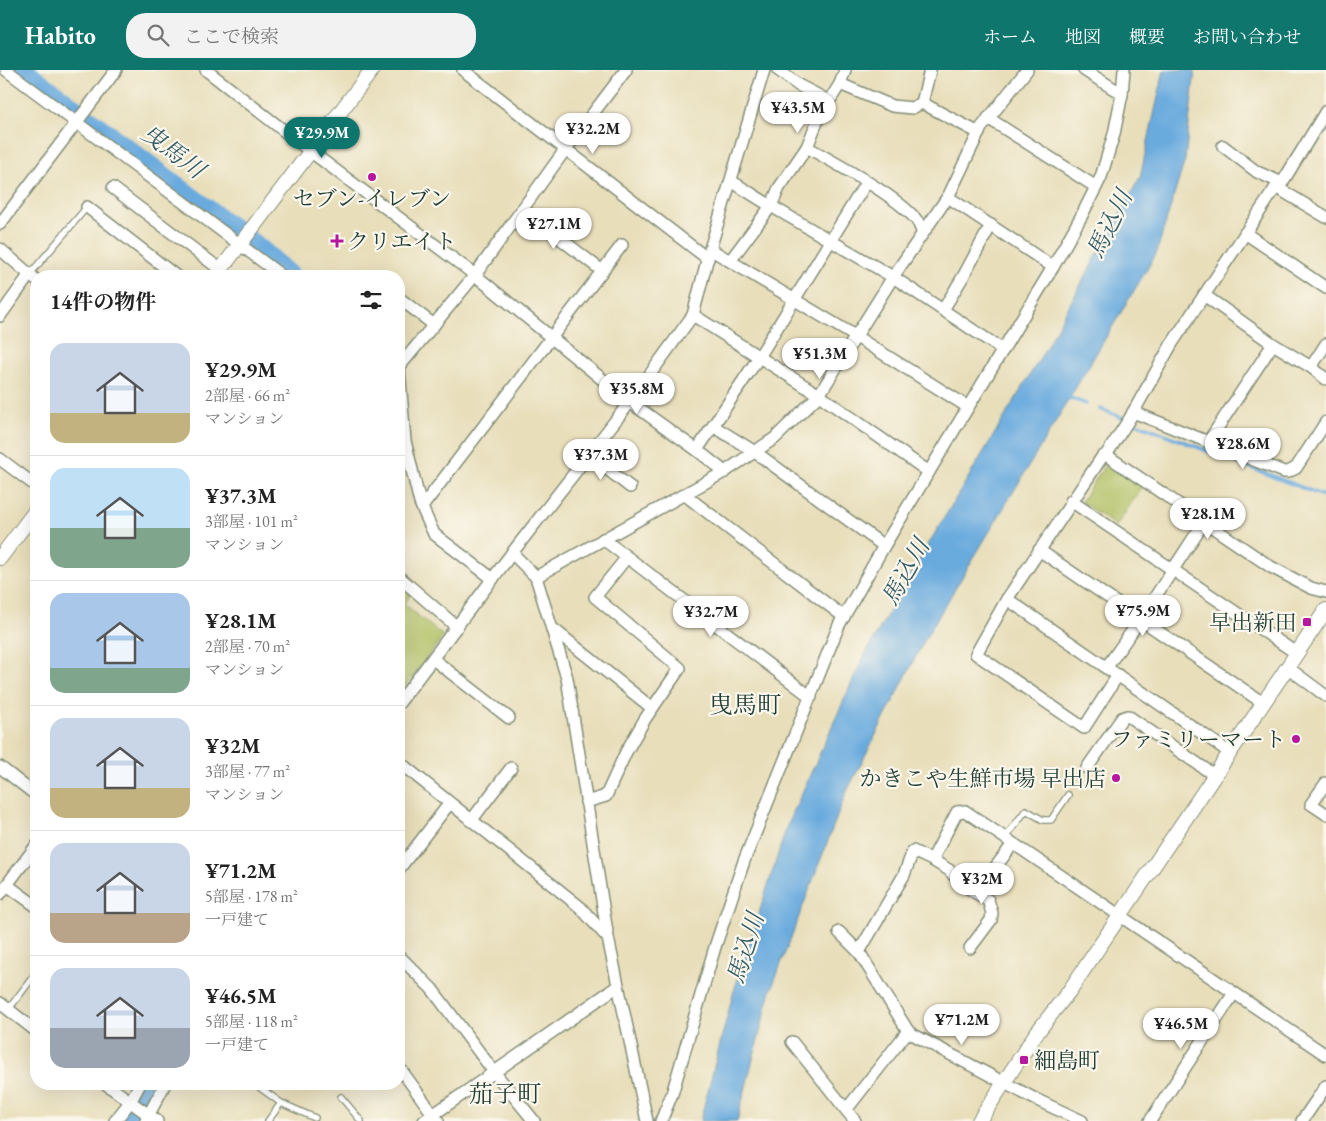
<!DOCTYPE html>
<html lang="ja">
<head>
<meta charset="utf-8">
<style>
  body { margin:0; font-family:"EB Garamond","Noto Serif JP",serif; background:#f2f2f2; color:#222; height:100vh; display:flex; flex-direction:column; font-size:19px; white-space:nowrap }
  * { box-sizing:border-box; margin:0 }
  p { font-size:16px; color:#767676 }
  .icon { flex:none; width:28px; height:28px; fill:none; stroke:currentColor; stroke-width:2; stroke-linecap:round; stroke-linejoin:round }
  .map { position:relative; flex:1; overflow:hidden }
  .side { position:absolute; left:30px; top:200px; width:375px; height:820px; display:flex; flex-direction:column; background:#fff; border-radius:20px; box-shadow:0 5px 20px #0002 }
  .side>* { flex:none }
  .price { position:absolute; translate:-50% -42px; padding:0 11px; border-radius:18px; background:#fff; color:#222; font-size:16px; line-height:32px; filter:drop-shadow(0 1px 2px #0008) }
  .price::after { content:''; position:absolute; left:50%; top:30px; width:15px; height:11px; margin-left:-8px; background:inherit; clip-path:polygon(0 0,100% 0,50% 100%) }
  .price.active { background:#0f766e; color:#fff }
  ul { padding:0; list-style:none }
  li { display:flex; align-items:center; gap:15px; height:125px; padding:0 20px }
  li+li { border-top:1px solid #e0e0e0 }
  li span { display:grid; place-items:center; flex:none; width:140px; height:100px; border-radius:15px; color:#555 }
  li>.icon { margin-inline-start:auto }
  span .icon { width:60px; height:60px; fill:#fffc; stroke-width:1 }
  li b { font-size:21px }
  h2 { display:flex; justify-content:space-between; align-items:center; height:60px; padding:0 20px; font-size:21px }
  header { display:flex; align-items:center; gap:30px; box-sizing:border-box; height:70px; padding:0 25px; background:#0f766e; color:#fff }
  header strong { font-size:24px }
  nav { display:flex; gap:28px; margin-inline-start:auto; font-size:18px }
  .search { width:350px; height:45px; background:#f2f2f2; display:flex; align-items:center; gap:12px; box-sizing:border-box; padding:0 18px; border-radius:20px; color:#767676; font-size:19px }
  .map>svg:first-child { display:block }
</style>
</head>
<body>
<header>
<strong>Habito</strong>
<div class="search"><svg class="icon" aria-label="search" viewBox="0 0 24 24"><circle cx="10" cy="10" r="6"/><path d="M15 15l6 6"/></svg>ここで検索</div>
<nav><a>ホーム</a><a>地図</a><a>概要</a><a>お問い合わせ</a></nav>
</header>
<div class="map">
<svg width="1326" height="1051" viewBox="0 0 1326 1051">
  <rect width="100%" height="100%" fill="#fbf7ec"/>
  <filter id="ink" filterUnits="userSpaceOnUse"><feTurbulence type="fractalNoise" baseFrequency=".02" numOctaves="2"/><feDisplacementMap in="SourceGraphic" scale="10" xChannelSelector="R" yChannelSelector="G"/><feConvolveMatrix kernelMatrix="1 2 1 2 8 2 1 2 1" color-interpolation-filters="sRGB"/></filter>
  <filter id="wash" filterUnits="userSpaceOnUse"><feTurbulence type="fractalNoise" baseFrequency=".0096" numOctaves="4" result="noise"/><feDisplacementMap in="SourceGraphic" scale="20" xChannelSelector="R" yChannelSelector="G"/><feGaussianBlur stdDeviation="1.12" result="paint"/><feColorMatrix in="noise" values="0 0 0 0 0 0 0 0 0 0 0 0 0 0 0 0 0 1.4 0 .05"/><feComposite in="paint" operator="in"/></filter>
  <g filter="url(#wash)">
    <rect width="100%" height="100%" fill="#e8deba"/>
    <g fill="#b0c063" stroke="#687e4c">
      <polygon points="1107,392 1143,416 1116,456 1081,432"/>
      <polygon points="399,514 411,524 404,534 443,566 399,625"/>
    </g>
    <polygon fill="#6aabde" stroke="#447489" points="1164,0 1195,0 1185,90 1156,184 925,569 846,723 771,920 737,1051 700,1051 733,924 787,756 862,590 908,508 1043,283 1140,107"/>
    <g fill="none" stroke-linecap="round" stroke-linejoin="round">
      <g stroke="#6aabde" stroke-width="4">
        <polyline points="1065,326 1086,334"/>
        <polyline points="1100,339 1326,427"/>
      </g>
      <g stroke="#6aabde" stroke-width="21">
        <polyline points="23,0 257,177 290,206"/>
        <polyline points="127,1051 151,1014"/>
      </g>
    </g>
  </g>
  <g filter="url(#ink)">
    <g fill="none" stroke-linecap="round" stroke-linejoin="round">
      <defs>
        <g id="service">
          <polyline points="30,204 87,137"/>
          <polyline points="1005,768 1026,740 1043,750 1051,750 1068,725"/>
          <polyline points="8,940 36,903"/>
          <polyline points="255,1014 281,1033 268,1051"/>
          <polyline points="341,1027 361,1051"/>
          <polyline points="281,1033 315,1048"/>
        </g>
        <g id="minor">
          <polyline points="6,0 282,206"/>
          <polyline points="206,0 310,81 475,205 630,332 697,380"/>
          <polyline points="463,0 708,189"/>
          <polyline points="778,0 798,15 829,31"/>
          <polyline points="930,0 922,33 979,63"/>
          <polyline points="1084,0 1122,24"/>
          <polyline points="840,14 892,36 912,38 922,33"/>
          <polyline points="988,48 1096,117"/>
          <polyline points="1223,76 1257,102 1282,113"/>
          <path d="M807 77C836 94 900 127 918 152 920 155 921 160 923 163"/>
          <polyline points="731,111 771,136 893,207 1003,280"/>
          <polyline points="1276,117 1326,147"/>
          <polyline points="113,118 221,200"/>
          <polyline points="948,127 1053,197"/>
          <polyline points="87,137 176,206"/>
          <polyline points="522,139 601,200"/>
          <polyline points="0,154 116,0"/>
          <polyline points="1245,163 1326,218"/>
          <polyline points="0,179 36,210"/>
          <polyline points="710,179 855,266 968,337"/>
          <polyline points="730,191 771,136 779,118 807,77 819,47 840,14 845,0"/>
          <polyline points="1204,225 1273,274 1311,297 1326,309"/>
          <polyline points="399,228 434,255"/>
          <polyline points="943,240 964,205 991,155"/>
          <polyline points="693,245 819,325 929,402"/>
          <polyline points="0,246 30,204"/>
          <polyline points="399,297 475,205 565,80 626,0"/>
          <polyline points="399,297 405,371 420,433 434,464 493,509"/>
          <polyline points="1311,297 1326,274"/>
          <polyline points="1133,342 1284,402 1288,402 1296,398 1326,352"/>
          <polyline points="713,356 755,382 884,476"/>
          <polyline points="1208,372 1273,274"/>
          <polyline points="589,385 630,417"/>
          <polyline points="1106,385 1271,497 1311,518 1326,522"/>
          <polyline points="0,389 36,416"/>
          <polyline points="725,402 697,380 759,287 866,113"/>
          <polyline points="685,425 844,547"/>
          <polyline points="1071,431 1296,583"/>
          <polyline points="422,437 622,175"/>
          <polyline points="1039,480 1263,633"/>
          <polyline points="512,483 536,507 567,608 608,868"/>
          <polyline points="627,487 811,627"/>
          <polyline points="399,507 457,557"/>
          <polyline points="536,507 726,401 775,368 819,325 893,207 949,125 981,58 1027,0"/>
          <polyline points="1007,529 976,584 1084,658 1118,605"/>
          <polyline points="552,558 652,638"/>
          <polyline points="433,589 509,648"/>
          <polyline points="1287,597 1326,626"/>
          <polyline points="1106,598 1140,550 1204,452"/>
          <polyline points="399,633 512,483 630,332 693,245 710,179 764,0"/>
          <polyline points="1229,682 1007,529 1102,387 1106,385 1130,348 1171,275 1276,117 1282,113 1326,41"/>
          <polyline points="399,692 580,837 608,868 647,1051"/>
          <polyline points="0,697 36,725"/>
          <polyline points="1087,698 1122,648 1128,646 1214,705"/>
          <polyline points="1326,713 1311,734 1326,744"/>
          <polyline points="586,732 606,726 626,682 645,649 680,598 595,527 627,487 603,469"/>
          <polyline points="471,751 511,698"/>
          <polyline points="932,790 949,800 961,813 976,823 1013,774"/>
          <polyline points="399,799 449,734"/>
          <polyline points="7,815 36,836"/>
          <polyline points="0,824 36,776"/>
          <polyline points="839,862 859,882 908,961 912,964 1035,1029 1082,1051"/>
          <polyline points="970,878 991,850 992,843 988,830 976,823"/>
          <polyline points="859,882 904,805 913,781 932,790 957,742 965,741 1326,985"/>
          <polyline points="399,886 432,919 494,1002 534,1051"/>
          <polyline points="0,933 36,961"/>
          <polyline points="792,972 855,1051"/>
          <polyline points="399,997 438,1051"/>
          <polyline points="106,1014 157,1051"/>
          <polyline points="846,1040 908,961"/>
          <polyline points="146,1050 165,1014"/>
          <polyline points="115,1051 130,1032 140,1014"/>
          <polyline points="424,1051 618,916"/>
          <polyline points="661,1051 672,1024 715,877 744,791 839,555 884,476 1053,197 1082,145 1101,107 1114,64 1122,24 1124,0"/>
          <polyline points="1150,1051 1234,923"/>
          <polyline points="1302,1051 1326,1016"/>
        </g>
        <g id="tertiary">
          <polyline points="216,206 372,0"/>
          <polyline points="0,488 36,440"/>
          <polyline points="979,1051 1035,965 1070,920 1326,540"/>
        </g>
      </defs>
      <use href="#service" stroke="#848e77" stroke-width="8"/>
      <use href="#minor" stroke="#848e77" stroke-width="14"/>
      <use href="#tertiary" stroke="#848e77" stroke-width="16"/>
      <use href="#service" stroke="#fff" stroke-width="5.5"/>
      <use href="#minor" stroke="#fff" stroke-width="11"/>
      <use href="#tertiary" stroke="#fff" stroke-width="14"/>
    </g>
  </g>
  <g fill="#b5179e" stroke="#fbf7ec" stroke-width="2">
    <circle cx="372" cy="107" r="5"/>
    <path d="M334.5 163.5h5v5h5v5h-5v5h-5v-5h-5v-5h5z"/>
    <rect x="1302" y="547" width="10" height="10" rx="2.5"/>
    <circle cx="1296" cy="669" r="5"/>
    <circle cx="1116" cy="708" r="5"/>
    <rect x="1019" y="985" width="10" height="10" rx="2.5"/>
  </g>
  <g text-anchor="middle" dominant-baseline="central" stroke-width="4.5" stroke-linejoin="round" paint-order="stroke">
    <g font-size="22" fill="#1f3d34" stroke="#fbf7ec" text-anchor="end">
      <text x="372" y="128" text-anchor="middle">セブン-イレブン</text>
      <text x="347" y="171" text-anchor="start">クリエイト</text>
      <text x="1297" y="552">早出新田</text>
      <text x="1286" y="669">ファミリーマート</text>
      <text x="1106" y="708">かきこや生鮮市場 早出店</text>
      <text x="1034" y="990" text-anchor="start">細島町</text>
    </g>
    <g font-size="24" font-style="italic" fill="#365e67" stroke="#fbf7ec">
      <text transform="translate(173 81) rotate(37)">曳馬川</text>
      <text transform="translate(1109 154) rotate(-64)">馬込川</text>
      <text transform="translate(905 502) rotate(-61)">馬込川</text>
      <text transform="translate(745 878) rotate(-73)">馬込川</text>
    </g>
    <g font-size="24" fill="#1f3d34" stroke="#fbf7ec">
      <text x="745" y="634">曳馬町</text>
      <text x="505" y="1023">茄子町</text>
    </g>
  </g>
</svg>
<b class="price" style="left:798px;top:64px">¥43.5M</b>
<b class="price" style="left:593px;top:85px">¥32.2M</b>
<b class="price active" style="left:322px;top:89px">¥29.9M</b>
<b class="price" style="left:554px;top:180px">¥27.1M</b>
<b class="price" style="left:820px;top:310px">¥51.3M</b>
<b class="price" style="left:637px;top:345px">¥35.8M</b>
<b class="price" style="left:1243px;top:400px">¥28.6M</b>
<b class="price" style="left:601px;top:411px">¥37.3M</b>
<b class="price" style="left:1208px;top:470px">¥28.1M</b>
<b class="price" style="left:1143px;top:567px">¥75.9M</b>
<b class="price" style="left:711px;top:568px">¥32.7M</b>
<b class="price" style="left:982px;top:835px">¥32M</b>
<b class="price" style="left:962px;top:976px">¥71.2M</b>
<b class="price" style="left:1181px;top:980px">¥46.5M</b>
<section class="side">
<h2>14件の物件<svg class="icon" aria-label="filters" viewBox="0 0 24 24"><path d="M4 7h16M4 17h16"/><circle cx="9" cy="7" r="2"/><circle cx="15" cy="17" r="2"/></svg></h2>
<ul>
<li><span style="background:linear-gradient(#c9d6e8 70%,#c2b280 0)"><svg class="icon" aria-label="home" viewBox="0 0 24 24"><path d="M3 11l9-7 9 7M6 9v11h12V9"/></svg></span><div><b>¥29.9M</b><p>2部屋 · 66 m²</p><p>マンション</p></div></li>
<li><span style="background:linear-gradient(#bfe0f5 60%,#7fa58c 0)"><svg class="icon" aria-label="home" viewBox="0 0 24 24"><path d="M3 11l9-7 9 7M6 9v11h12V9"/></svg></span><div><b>¥37.3M</b><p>3部屋 · 101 m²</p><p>マンション</p></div></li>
<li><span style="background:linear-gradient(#a9c7e8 75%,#7fa58c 0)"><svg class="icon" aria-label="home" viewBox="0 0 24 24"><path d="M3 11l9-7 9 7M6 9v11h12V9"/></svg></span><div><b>¥28.1M</b><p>2部屋 · 70 m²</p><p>マンション</p></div></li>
<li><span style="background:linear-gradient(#c9d6e8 70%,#c2b280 0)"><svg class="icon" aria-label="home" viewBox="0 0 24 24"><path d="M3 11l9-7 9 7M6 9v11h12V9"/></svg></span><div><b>¥32M</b><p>3部屋 · 77 m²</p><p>マンション</p></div></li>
<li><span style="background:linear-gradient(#c9d6e8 70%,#b9a48a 0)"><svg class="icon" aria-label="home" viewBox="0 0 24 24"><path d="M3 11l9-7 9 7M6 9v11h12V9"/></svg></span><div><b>¥71.2M</b><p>5部屋 · 178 m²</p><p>一戸建て</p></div></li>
<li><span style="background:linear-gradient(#c9d6e8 60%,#9aa5b1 0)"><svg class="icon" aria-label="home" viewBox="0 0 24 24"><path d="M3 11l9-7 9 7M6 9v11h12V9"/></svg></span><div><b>¥46.5M</b><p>5部屋 · 118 m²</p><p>一戸建て</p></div></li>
</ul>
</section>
</div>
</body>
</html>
